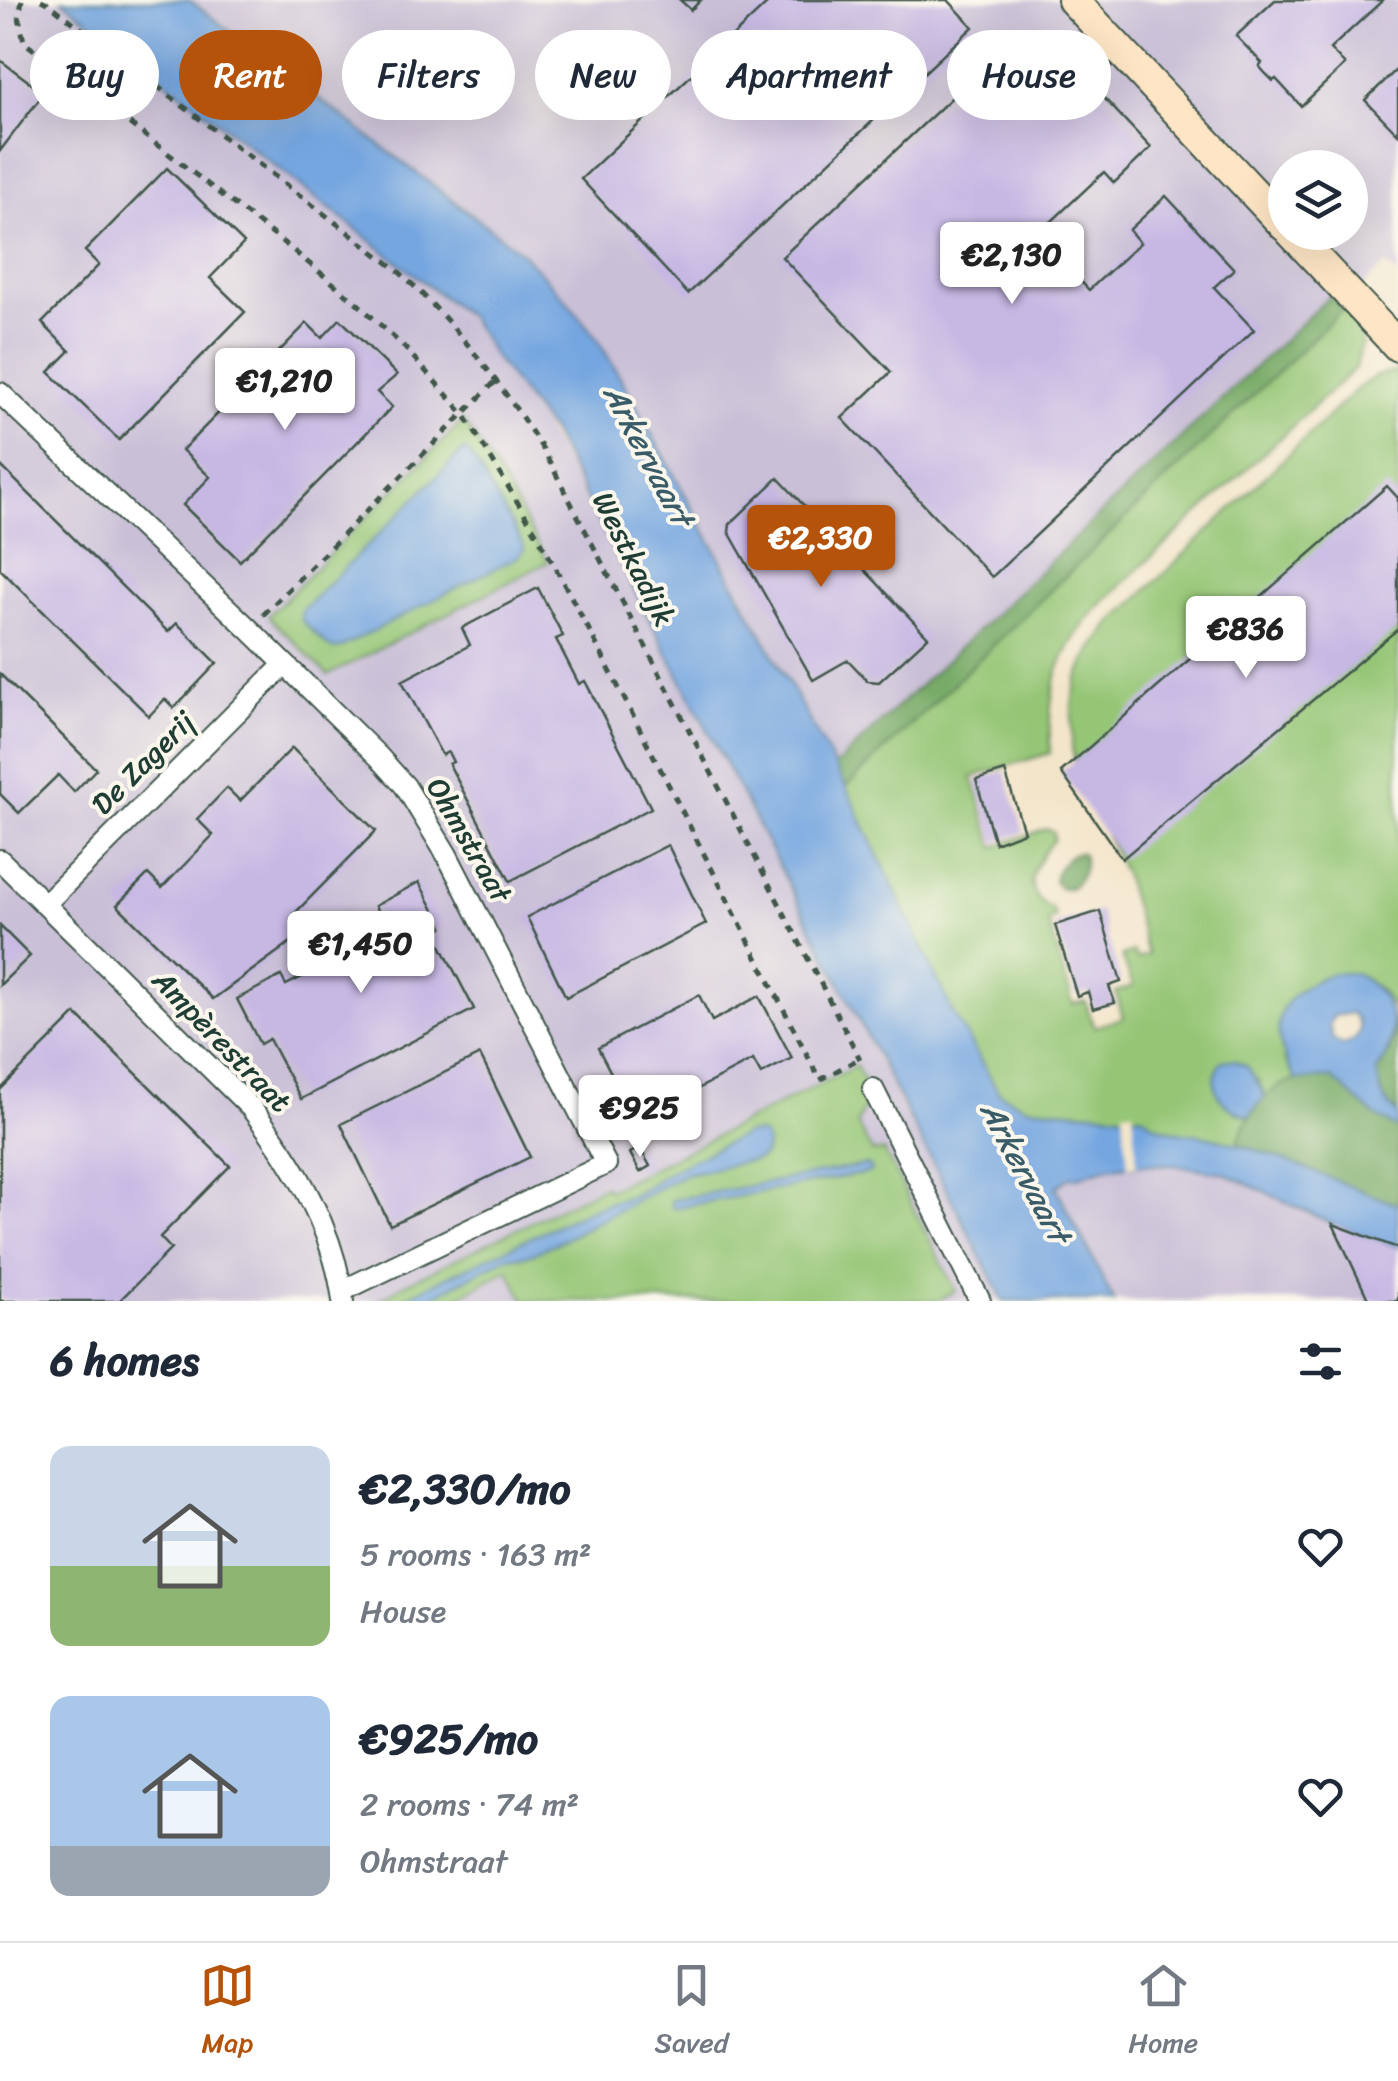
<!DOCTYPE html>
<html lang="en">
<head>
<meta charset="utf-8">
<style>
  body { margin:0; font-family:Sriracha,sans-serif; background:#f6f6f7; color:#1f2937; height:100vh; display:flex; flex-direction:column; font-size:38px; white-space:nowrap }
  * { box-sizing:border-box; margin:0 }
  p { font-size:32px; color:#747a83 }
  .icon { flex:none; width:55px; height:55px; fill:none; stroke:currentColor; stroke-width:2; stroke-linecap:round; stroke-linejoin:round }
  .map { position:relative; height:1301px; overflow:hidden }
  .side { display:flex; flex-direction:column; background:#fff; flex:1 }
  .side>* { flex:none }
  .top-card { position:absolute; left:30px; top:30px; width:1340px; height:90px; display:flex; gap:20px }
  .buttons { position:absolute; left:1268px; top:150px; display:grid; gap:20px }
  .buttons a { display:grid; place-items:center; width:100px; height:100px; border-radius:50%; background:#fff; box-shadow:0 10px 40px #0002; font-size:50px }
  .price { position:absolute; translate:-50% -85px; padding:0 22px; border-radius:10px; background:#fff; color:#222; font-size:32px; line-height:65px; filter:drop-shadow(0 2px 5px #0008) }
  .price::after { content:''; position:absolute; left:50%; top:60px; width:30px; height:22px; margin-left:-15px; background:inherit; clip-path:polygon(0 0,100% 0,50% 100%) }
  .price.selected { background:#b45309; color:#fff }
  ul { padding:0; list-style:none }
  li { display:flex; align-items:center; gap:30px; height:250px; padding:0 50px }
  li span { display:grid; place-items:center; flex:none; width:280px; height:200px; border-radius:20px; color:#555 }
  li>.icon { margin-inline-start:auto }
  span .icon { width:120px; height:120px; fill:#fffc; stroke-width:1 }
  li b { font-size:42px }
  h2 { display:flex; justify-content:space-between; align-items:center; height:120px; padding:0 50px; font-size:42px }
  .chip { padding:0 35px; border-radius:45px; background:#fff; box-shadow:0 10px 40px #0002; font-size:35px; line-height:90px }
  .chip.selected { background:#b45309; color:#fff }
  .dock { display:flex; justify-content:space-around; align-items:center; height:140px; border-top:2px solid #e0e1e3; background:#fff; font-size:28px; color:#747a83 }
  .dock a { display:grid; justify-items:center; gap:5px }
  .dock .selected { color:#b45309 }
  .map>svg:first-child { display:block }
</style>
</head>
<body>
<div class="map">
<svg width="1398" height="1301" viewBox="0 0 1398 1301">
  <rect width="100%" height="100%" fill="#fbf7ec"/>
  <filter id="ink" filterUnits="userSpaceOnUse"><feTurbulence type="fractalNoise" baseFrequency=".01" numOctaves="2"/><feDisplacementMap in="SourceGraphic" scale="20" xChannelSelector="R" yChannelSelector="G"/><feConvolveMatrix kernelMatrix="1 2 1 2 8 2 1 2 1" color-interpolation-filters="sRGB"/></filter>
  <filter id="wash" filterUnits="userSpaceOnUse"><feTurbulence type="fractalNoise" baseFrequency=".0048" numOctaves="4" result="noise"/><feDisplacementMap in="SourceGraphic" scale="40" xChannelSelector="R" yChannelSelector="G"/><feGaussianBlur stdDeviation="2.25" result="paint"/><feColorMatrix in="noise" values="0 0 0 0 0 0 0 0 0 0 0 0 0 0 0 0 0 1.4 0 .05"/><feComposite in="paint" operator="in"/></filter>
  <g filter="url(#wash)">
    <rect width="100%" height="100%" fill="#f3e5ca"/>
    <g fill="#c9bfd7" fill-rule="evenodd">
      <polygon points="0,0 86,0 467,296 749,772 1014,1301 0,1301"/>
      <path d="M175 0H1398V277L1386 264 842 793 578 338ZM1285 168H1350V232H1285Z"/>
      <polygon points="1196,1159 1398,1226 1398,1301 1111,1301 1050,1182 1102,1162"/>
    </g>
    <g fill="#95c676" stroke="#5a8255" stroke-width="2.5" fill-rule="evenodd">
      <path d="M1343 309C1366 336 1366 334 1355 368L1100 605C1055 655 1048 687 1050 753L972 777 994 847 1046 829 1053 831 1054 839C1034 864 1016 890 1053 910L1055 918 1048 921 1073 1004 1085 1001 1094 1027 1123 1018 1116 992 1133 986 1122 956 1133 952 1137 959 1148 955 1124 874 1079 776 1072 749V704L1077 680 1087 657 1109 626 1358 388 1376 376 1398 371V1010H1395L1381 991 1358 974 1284 1059 1296 1080 1265 1096 1258 1080 1235 1112 1249 1116 1237 1144C1212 1138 1159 1134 1144 1116L1027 1107 999 1093 952 1011 846 787Z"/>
      <polygon points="463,421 503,482 548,562 328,675 268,616"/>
      <path d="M856 1066 870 1094 857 1124 872 1152 884 1151 956 1291 937 1301H525L508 1269 451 1301H424L507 1257 524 1256 563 1240 685 1174 705 1169 753 1133 674 1169 634 1195 593 1208 434 1283 400 1301H379L401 1286 604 1186 608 1190ZM866 1165 867 1173 674 1207 671 1205 672 1200Z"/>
    </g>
    <g fill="#78ab67" stroke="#4c744e" stroke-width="2.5">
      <polygon points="1331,295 1343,309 846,787 834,767"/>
      <path d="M1078 852 1083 854C1087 870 1081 877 1071 888H1060L1054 881C1056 869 1066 855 1078 852Z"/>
      <path d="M1395 1010H1398V1114C1382 1101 1379 1091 1377 1071 1394 1050 1395 1036 1395 1010Z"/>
      <path d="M1332 1078 1372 1113 1398 1129V1205L1263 1152 1237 1144C1247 1115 1267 1084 1300 1079 1310 1078 1322 1078 1332 1078Z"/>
    </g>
    <g fill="#75a6e0" stroke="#4a728a" stroke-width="2.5" fill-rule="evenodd">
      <path d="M62 0H189L522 253 565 299 597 339 623 382 846 787 952 1011 999 1093 1027 1107 1145 1116C1160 1134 1187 1132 1209 1137 1275 1152 1335 1182 1398 1205V1248L1333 1224 1224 1173 1175 1165 1148 1164 1107 1167 1075 1178 1072 1176 1056 1187 1114 1301H1004L808 921 552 433 493 355 470 318Z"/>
      <polygon points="464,450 471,455 523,544 524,550 519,556 340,648 334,649 329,647 301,620 302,610"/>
      <path d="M1333 973C1340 974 1350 972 1357 974 1358 975 1369 982 1370 983 1398 1007 1398 1041 1377 1071 1379 1091 1382 1101 1398 1114V1129L1372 1113 1332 1078 1296 1080C1265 1026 1274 995 1333 973ZM1352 1013C1365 1026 1360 1042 1342 1045L1333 1039 1329 1024 1334 1016Z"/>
      <path d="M1233 1060 1248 1067 1265 1096 1249 1116C1223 1108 1203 1088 1222 1061Z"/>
      <polygon points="758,1133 763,1135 767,1144 764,1155 759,1159 685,1174 563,1240 534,1253 524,1256 507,1257 424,1301 400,1301 434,1283 593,1208 634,1195 674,1169 746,1134"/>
      <polygon points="866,1165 869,1166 871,1171 867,1173 673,1208 671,1205 672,1200"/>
    </g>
    <polygon fill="#f3e5ca" points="1133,1110 1137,1165 1128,1166 1123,1111"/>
    <g id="blocks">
      <g fill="#c6b7e3">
        <polygon points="680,0 701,0 691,10"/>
        <polygon points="771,0 948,0 973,27 688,294 581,179"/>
        <polygon points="1275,0 1383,0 1330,49 1345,65 1301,106 1276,79 1273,81 1265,73 1259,66 1262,63 1236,36"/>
        <polygon points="1013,40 1067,97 1086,79 1151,148 1114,183 1104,172 1037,235 1089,290 1140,243 1129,230 1166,196 1234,269 1214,287 1254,330 992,577 842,418 891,372 782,257"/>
        <polygon points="0,60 44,93 0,151"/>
        <polygon points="1398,68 1398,134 1365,100"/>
        <polygon points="167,168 244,243 210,278 245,312 119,440 49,372 70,351 42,323 99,265 85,251"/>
        <polygon points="340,319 397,375 377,392 392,407 240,561 183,505 210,477 182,450 307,323 322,338"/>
        <polygon points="0,465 168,632 177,623 217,663 174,708 165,699 149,716 0,569"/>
        <polygon points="778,478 928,637 879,682 868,681 848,660 813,680 729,532 730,524"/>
        <polygon points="1387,486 1398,498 1398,629 1122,859 1061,772"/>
        <polygon points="538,588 563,636 556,639 579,684 585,681 651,808 510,881 449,764 453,762 448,752 442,755 402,681 470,645 462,628"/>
        <polygon points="0,674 96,769 74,792 58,775 19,813 0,794"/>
        <polygon points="292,748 376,831 294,914 309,929 213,999 117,905 148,874 162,888 213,835 197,819 227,788 240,801"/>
        <polygon points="1005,771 1024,832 995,843 976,780"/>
        <polygon points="668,845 706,924 566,997 527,917"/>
        <polygon points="419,882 443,927 434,932 474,1009 301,1099 269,1039 260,1044 237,999 281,976 286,985 337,959 328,941 380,915 375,906"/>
        <polygon points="1100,911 1121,982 1109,986 1115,1003 1093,1009 1088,992 1077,996 1055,925"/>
        <polygon points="0,926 30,956 0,985"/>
        <polygon points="699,995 712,1021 759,996 792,1058 761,1074 753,1060 636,1121 598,1048"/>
        <polygon points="76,1014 230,1166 160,1237 171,1249 121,1299 124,1301 0,1301 0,1090"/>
        <polygon points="480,1055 530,1157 390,1225 341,1124"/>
        <polygon points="640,1148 650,1166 640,1172 630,1153"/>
        <polygon points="1333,1224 1398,1248 1398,1301 1369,1301"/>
      </g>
    </g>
  </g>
  <g filter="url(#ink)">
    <use href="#blocks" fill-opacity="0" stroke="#3f564a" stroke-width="2.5"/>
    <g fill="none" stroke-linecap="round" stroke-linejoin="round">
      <defs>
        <g id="street">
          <polyline points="0,393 249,629 379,757 405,786 447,855 606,1164 342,1291"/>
          <path d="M0 860 251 1108C295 1164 334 1229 343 1301"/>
          <polyline points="45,904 284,665"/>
          <polyline points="873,1089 980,1301"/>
        </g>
        <g id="secondary">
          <polyline points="1073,0 1285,226"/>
          <polyline points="1291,232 1398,346"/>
        </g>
      </defs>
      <use href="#street" stroke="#3f564a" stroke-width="24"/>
      <use href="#secondary" stroke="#3f564a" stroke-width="34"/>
      <g stroke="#3f564a" stroke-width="5" stroke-dasharray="8 8" stroke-linecap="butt">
        <polyline points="22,0 19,17 24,42 289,247 355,301 405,348 464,414 538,536 587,626 820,1080 860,1058"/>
        <path d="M41 0 48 3 395 268C454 322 501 383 544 451L860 1059"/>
        <polyline points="263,615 497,380"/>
      </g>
      <use href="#street" stroke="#fff" stroke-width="20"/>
      <use href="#secondary" stroke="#fde5c5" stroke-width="30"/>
    </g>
  </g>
  <g text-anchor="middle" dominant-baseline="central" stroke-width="8" stroke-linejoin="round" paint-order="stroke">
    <g font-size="30" fill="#1f3d34" stroke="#fbf7ec">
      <text transform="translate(634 559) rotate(63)">Westkadijk</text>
      <text transform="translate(143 763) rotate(-45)">De Zagerij</text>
      <text transform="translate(469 840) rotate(60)">Ohmstraat</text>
      <text transform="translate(222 1041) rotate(46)">Ampèrestraat</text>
    </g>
    <g font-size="32" font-style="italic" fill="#395c68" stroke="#fbf7ec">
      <text transform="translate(648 455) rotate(62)">Arkervaart</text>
      <text transform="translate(1025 1172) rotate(62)">Arkervaart</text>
    </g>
  </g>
</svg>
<div class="buttons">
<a><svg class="icon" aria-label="layers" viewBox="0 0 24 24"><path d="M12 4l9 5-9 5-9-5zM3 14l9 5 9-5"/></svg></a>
</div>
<b class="price" style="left:1012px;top:307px">€2,130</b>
<b class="price" style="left:285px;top:433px">€1,210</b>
<b class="price selected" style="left:821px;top:590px">€2,330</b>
<b class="price" style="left:1246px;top:681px">€836</b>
<b class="price" style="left:361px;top:996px">€1,450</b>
<b class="price" style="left:640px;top:1160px">€925</b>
<div class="top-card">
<a class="chip">Buy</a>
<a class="chip selected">Rent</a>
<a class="chip">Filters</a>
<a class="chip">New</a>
<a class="chip">Apartment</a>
<a class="chip">House</a>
</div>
</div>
<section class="side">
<h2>6 homes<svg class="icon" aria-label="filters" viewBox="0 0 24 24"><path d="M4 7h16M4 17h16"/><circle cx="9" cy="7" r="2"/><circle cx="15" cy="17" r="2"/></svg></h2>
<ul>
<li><span style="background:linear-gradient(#c9d6e8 60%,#8fb573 0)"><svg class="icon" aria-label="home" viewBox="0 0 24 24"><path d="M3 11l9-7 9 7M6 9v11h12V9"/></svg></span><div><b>€2,330/mo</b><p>5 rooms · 163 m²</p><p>House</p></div><svg class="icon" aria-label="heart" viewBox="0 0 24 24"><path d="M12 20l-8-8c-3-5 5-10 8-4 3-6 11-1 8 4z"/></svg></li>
<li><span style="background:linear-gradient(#a9c7e8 75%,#9aa5b1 0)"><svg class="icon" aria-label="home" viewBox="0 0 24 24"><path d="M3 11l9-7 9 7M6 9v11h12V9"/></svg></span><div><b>€925/mo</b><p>2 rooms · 74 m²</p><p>Ohmstraat</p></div><svg class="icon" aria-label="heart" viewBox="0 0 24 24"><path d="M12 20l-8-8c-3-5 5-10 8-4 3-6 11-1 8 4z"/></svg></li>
</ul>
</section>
<nav class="dock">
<a class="selected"><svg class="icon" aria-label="map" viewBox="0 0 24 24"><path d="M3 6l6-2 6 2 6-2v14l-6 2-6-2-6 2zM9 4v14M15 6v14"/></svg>Map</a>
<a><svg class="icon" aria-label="saved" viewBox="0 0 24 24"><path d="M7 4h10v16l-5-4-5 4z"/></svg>Saved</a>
<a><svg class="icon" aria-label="home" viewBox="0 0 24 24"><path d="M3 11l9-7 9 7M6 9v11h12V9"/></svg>Home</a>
</nav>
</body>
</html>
